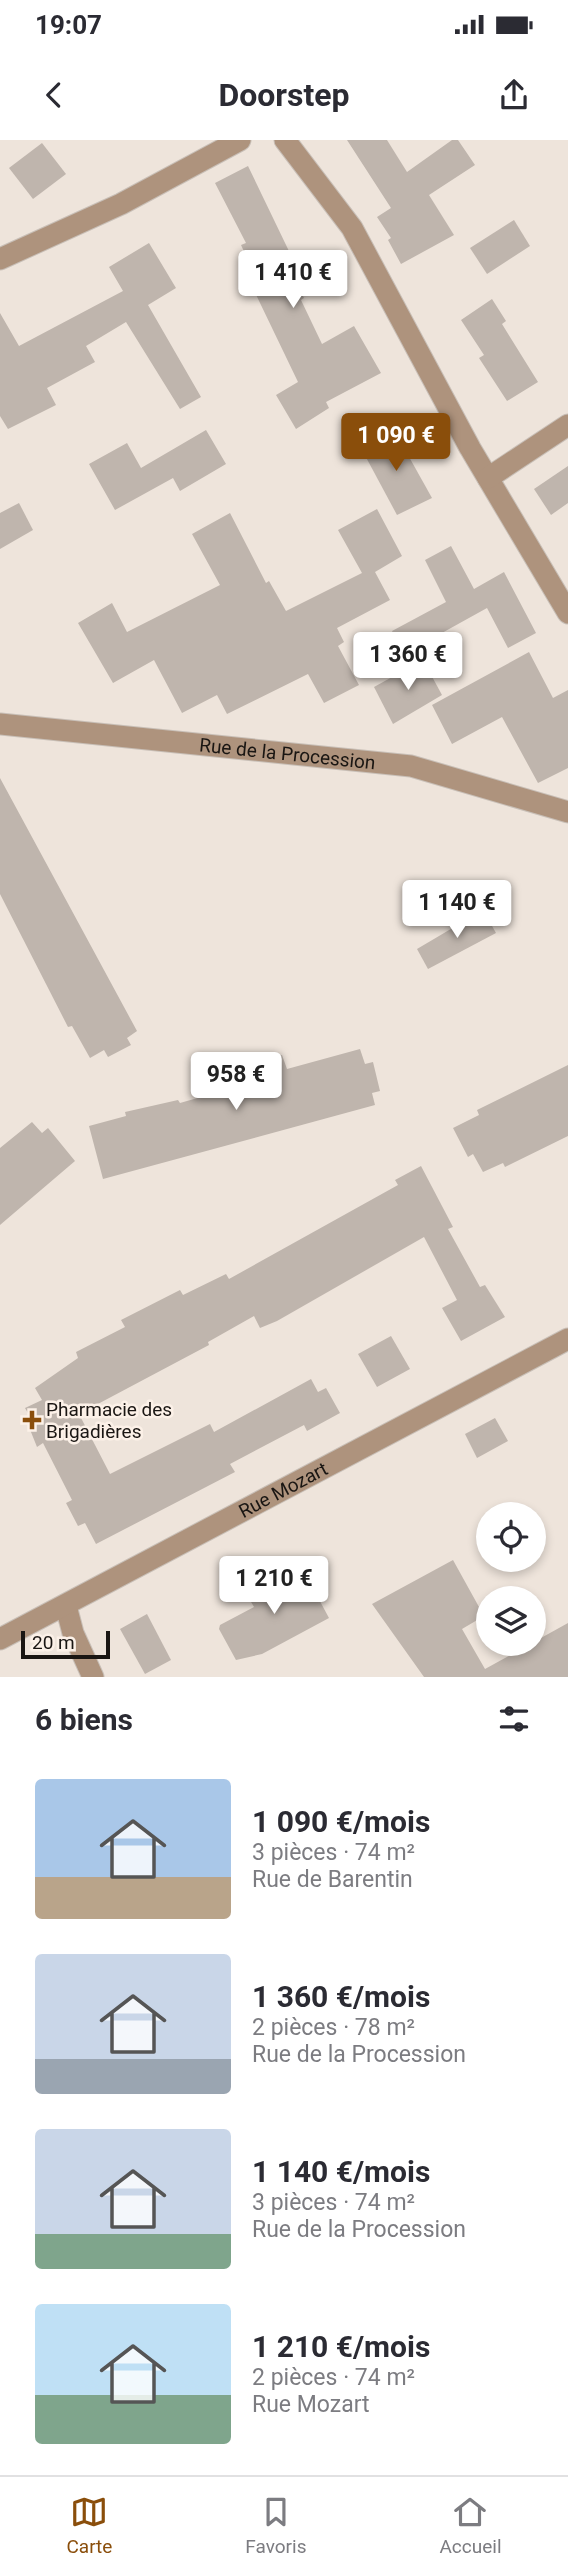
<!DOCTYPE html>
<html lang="fr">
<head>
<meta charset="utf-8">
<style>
  body { margin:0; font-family:Roboto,sans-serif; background:#f7f7f7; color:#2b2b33; height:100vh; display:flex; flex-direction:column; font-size:26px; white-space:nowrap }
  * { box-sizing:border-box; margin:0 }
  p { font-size:23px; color:#7c7c81 }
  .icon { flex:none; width:38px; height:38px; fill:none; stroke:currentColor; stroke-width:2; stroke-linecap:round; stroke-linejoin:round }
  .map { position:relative; height:1537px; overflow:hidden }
  .details { display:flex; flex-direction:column; background:#fff; flex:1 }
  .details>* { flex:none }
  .buttons { position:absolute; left:476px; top:1362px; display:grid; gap:14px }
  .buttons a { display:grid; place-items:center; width:70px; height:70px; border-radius:50%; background:#fff; box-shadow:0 4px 10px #0003; font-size:35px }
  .scale { position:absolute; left:21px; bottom:18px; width:89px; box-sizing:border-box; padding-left:7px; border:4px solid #1a1613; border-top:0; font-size:19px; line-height:24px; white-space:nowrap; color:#1a1613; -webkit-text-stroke:5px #fcf1e8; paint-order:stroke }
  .price { position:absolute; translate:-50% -60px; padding:0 16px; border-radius:7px; background:#fff; color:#222; font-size:23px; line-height:46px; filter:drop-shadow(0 2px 4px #0008) }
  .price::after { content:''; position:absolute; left:50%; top:42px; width:21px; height:16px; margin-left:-10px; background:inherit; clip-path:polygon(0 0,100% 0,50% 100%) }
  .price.current { background:#8a4e0b; color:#fff }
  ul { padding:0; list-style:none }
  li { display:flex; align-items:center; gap:21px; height:175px; padding:0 35px }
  li span { display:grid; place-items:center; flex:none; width:196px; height:140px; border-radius:7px; color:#555 }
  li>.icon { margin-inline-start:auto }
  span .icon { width:84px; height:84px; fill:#fffc; stroke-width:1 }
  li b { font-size:30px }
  h2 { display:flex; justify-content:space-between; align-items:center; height:84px; padding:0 35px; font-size:30px }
  .status { display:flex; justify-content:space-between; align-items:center; height:49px; padding:0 35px; background:#fff; direction:ltr }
  .status svg { height:19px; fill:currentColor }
  header { display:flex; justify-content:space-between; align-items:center; height:91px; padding:0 35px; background:#fff; font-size:32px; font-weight:700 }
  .dock { display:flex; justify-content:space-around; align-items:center; height:98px; border-top:2px solid #e1e1e2; background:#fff; font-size:19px; color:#7c7c81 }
  .dock a { display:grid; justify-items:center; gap:4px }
  .dock .current { color:#8a4e0b }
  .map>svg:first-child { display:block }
</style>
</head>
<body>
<div class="status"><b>19:07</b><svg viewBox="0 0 49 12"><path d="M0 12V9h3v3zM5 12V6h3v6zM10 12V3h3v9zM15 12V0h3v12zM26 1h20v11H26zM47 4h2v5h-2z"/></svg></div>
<header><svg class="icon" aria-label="back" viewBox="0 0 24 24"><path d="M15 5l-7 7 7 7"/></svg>Doorstep<svg class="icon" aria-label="share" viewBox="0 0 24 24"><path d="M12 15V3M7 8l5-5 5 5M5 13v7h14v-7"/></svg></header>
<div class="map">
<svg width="568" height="1537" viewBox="0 0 568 1537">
  <rect width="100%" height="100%" fill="#eee4db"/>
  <g fill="#bfb5ad">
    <polygon points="347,0 387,0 407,32 452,0 458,0 475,25 429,55 454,95 401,124 388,100 391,98 377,77 391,68"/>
    <polygon points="42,3 66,34 33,59 9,28"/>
    <polygon points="248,26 300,134 293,136 304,158 301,160 322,204 354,186 381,233 326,262 329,268 296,289 276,255 298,242 247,136 254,133 241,105 246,103 215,43"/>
    <polygon points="514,80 530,106 487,134 470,108"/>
    <polygon points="149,103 176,148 148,165 201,257 180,269 126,182 86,206 95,222 47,248 56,265 8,289 0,276 0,173 19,206 123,151 109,127"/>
    <polygon points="492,159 506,181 502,184 538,242 507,261 479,218 484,215 461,180"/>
    <polygon points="206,290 226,324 180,351 173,338 115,370 89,324 127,303 141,328"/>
    <polygon points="394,290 432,358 397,375 361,308"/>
    <polygon points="568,326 568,363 551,375 534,349"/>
    <polygon points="19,363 33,390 0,409 0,373"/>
    <polygon points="377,369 402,416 375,432 390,460 337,488 344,502 338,506 359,545 324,563 308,534 227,574 217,555 182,573 154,520 113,543 78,483 112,463 127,492 220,445 192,394 230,373 266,443 269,441 286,471 362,433 338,390"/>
    <polygon points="451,406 474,449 504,432 536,493 508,508 487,468 404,514 392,491 446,462 425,420"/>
    <polygon points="529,512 553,558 568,550 568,628 538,643 502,577 452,604 432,565"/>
    <polygon points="423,520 442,555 393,584 374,547"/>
    <polygon points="0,638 137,891 127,898 131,905 108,917 104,910 90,918 72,886 68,887 0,754"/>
    <polygon points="483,770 496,793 428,829 417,809"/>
    <polygon points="360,909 365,924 373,922 380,951 372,953 375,965 103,1039 89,986 126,976 125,972 178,960 180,963 236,947 231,929 282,915 287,929"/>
    <polygon points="568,925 568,996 505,1027 503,1023 483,1032 473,1014 468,1017 453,988 479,975 477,970"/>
    <polygon points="32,982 42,993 48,988 75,1021 0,1085 0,1008"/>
    <polygon points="421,1026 453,1087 448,1089 480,1147 485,1145 505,1177 461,1201 442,1168 457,1160 424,1097 277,1181 260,1188 254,1176 208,1202 209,1205 79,1274 110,1334 210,1284 214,1292 311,1239 318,1252 326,1248 340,1273 307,1291 304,1285 230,1324 235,1332 96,1404 85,1383 78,1386 66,1363 72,1360 43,1303 37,1307 27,1282 32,1280 25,1268 42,1260 35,1248 78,1218 76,1212 125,1187 121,1180 180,1150 183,1155 226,1134 229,1139 398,1045 395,1040"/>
    <polygon points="391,1196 410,1229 377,1247 358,1214"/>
    <polygon points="495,1278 508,1301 477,1318 465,1294"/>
    <polygon points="453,1420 484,1476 462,1489 485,1529 568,1483 568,1537 424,1537 372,1464"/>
    <polygon points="301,1426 329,1478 262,1514 236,1520 219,1489 220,1485 254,1467 247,1455"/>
    <polygon points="147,1474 171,1520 145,1534 120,1489"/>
  </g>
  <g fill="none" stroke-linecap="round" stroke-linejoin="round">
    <defs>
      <g id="street">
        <polyline points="285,0 352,88 470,308 568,473"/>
        <polyline points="0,119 121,64 240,0"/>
        <polyline points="488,338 568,285"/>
        <path id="s1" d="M0 584 411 626 568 672"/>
        <polyline points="66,1466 73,1493 93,1537"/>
        <path id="s2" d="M0 1499 568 1199"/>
      </g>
    </defs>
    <use href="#street" stroke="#c8bfb7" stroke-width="23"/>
    <use href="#street" stroke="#ae937d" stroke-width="21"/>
  </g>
  <path fill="#8a4e0b" stroke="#fcf1e8" stroke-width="2.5" d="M28.5 1269.5h7v7h7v7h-7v7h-7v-7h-7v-7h7z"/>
  <g text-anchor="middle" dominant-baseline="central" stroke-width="5" stroke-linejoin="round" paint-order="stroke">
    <g font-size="19" fill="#1a1613" stroke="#fcf1e8">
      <text stroke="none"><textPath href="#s1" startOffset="289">Rue de la Procession</textPath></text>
      <text stroke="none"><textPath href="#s2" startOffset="320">Rue Mozart</textPath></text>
    </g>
    <g font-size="19" fill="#1a1613" stroke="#fcf1e8" text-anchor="start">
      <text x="46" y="1269">Pharmacie des<tspan x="46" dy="22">Brigadières</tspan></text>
    </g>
  </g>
</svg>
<div class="buttons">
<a><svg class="icon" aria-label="locate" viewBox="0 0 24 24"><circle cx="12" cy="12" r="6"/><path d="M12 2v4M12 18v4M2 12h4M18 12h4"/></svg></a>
<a><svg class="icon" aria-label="layers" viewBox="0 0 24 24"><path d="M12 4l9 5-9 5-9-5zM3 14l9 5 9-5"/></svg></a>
</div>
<div class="scale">20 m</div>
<b class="price" style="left:293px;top:170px">1 410 €</b>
<b class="price current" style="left:396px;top:333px">1 090 €</b>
<b class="price" style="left:408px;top:552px">1 360 €</b>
<b class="price" style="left:457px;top:800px">1 140 €</b>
<b class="price" style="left:236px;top:972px">958 €</b>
<b class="price" style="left:274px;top:1476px">1 210 €</b>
</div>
<section class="details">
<h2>6 biens<svg class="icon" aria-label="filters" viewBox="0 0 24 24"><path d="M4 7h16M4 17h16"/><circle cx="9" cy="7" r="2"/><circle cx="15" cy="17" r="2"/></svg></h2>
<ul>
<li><span style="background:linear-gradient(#a9c7e8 70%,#b9a48a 0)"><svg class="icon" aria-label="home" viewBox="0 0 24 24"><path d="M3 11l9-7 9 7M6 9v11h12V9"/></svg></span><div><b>1 090 €/mois</b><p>3 pièces · 74 m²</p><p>Rue de Barentin</p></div></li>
<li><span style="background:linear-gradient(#c9d6e8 75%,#9aa5b1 0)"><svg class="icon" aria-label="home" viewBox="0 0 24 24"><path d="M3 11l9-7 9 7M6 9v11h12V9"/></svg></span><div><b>1 360 €/mois</b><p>2 pièces · 78 m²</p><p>Rue de la Procession</p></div></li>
<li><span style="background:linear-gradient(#c9d6e8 75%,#7fa58c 0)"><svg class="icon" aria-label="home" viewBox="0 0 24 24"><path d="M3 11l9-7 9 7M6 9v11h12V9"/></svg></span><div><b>1 140 €/mois</b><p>3 pièces · 74 m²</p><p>Rue de la Procession</p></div></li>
<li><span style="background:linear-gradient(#bfe0f5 65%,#7fa58c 0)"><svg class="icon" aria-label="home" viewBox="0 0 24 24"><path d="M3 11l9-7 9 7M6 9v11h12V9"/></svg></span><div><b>1 210 €/mois</b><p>2 pièces · 74 m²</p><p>Rue Mozart</p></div></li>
</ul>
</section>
<nav class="dock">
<a class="current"><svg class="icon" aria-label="map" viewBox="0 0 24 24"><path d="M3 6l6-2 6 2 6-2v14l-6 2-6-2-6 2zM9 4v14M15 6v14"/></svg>Carte</a>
<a><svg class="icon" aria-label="saved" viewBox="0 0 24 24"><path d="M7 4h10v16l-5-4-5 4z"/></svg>Favoris</a>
<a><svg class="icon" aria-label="home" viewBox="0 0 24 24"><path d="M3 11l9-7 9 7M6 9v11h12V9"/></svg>Accueil</a>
</nav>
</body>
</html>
